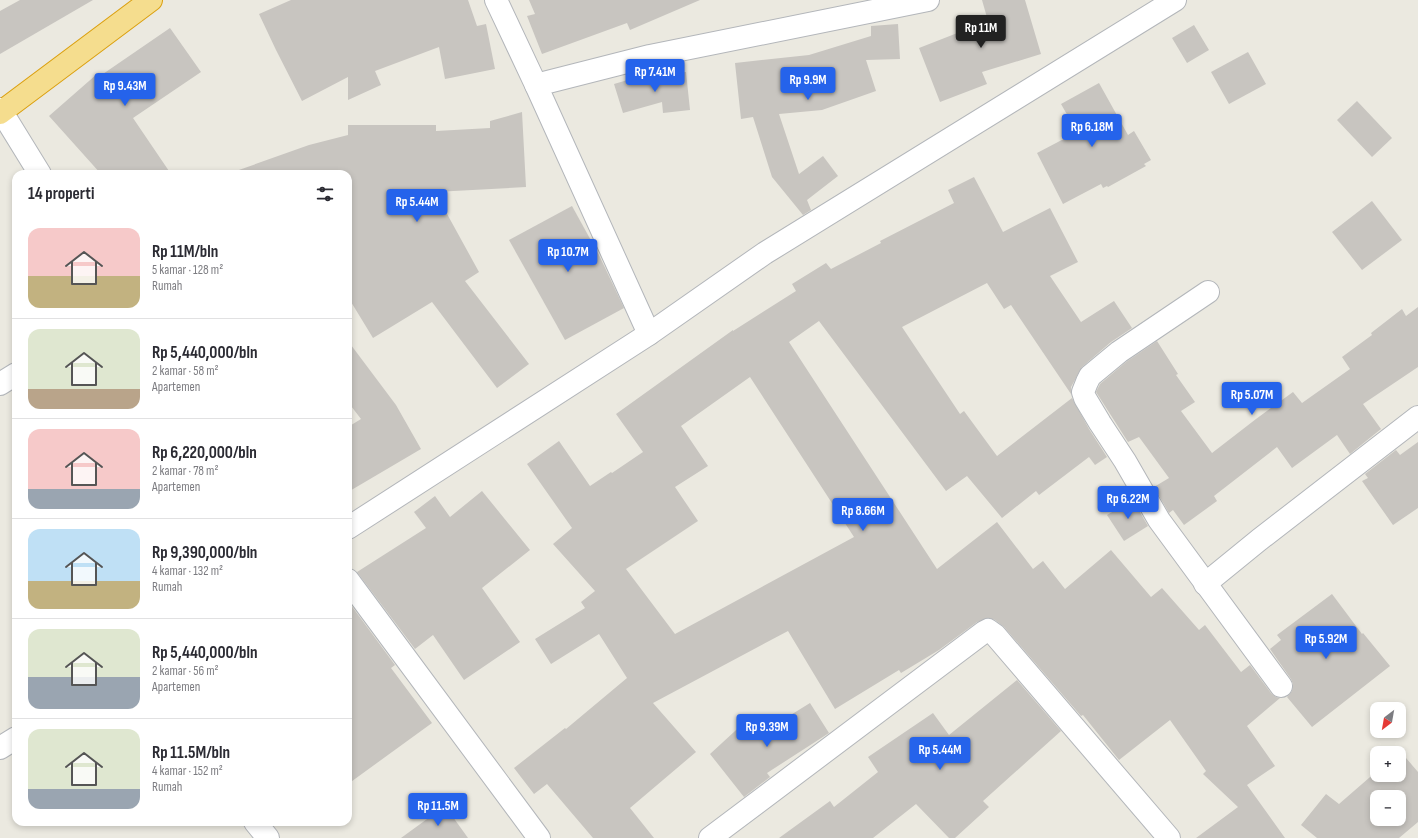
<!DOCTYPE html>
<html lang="id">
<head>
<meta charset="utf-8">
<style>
  body { margin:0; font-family:"Sofia Sans Condensed",sans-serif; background:#f7f7f7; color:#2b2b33; height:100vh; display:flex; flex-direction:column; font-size:15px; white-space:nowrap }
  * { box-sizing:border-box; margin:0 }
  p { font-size:13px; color:#7c7c81 }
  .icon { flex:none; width:22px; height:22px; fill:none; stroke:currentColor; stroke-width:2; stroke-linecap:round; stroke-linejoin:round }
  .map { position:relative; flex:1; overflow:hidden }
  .panel { position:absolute; left:12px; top:170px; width:340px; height:656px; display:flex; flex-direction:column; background:#fff; border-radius:12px; box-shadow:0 2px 6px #0003 }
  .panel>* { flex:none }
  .needle { width:26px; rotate:211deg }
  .fabs { position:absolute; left:1370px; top:702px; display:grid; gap:8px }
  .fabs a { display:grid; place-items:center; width:36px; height:36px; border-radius:8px; background:#fff; box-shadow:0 2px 6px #0003; font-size:20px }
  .price { position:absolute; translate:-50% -34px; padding:0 9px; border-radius:4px; background:#2563eb; color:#fff; font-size:13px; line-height:26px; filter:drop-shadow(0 1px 2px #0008) }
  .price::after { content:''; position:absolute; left:50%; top:24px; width:12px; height:9px; margin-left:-6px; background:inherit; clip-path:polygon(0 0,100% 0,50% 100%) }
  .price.active { background:#222; color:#fff }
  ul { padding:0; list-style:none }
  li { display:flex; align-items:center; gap:12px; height:100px; padding:0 16px }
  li+li { border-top:1px solid #e1e1e2 }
  li span { display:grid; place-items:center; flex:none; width:112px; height:80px; border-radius:12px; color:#555 }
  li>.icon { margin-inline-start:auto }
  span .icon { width:48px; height:48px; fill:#fffc; stroke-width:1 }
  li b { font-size:17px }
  h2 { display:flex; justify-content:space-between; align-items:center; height:48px; padding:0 16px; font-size:17px }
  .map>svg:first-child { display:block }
</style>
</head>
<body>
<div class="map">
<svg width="1418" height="838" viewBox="0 0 1418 838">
  <rect width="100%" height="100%" fill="#ebe9e0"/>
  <g fill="#c8c5c0" fill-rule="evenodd">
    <polygon points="20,0 93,0 0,54 0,11"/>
    <polygon points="291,0 468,0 477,26 486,24 495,69 445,79 439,47 375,71 381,85 348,100 348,77 302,101 276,50 259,14"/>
    <polygon points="529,0 700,0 630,30 627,23 542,54 527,16 535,14"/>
    <polygon points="982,0 1025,0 1041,54 982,72 987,84 940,102 919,48 988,21"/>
    <polygon points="898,24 900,59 866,60 876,91 822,110 779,114 799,174 823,156 838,176 807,200 811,210 803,215 772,177 753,117 741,119 735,63 809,55 871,36 871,26"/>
    <polygon points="1194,25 1209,50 1187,63 1172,38"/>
    <polygon points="170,28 201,72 133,118 171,174 101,174 49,116 97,74 100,76"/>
    <polygon points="1248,52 1266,84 1229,104 1211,72"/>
    <polygon points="686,72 690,110 663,113 662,102 623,113 614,84 631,79"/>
    <polygon points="1099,83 1128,135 1134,131 1151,160 1144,164 1146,166 1108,187 1107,186 1103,188 1101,184 1063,204 1037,153 1077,132 1061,104"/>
    <polygon points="1357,101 1392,138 1372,157 1337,120"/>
    <polygon points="522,112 526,187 435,192 479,272 465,281 529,364 497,388 432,302 373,338 348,297 348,174 237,174 236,171 309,145 348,135 348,125 436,125 436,131 490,128 490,121"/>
    <path d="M974 177 1003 232 1050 208 1078 262 1050 276 1081 322 1114 301 1132 328 1111 342 1082 367 1071 387V394L1011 305 1004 309 987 283 902 327 960 414 964 411 997 456 1072 398 1089 429 1107 457 1095 465 1089 457 1039 495 1036 491 1002 518 967 476 946 491 819 321 789 342 937 569 997 522 1033 569 1043 561 1065 589 1111 550 1151 597 1162 588 1199 630 1205 625 1241 672 1250 665 1271 693 1276 697 1280 698 1247 726 1275 766 1247 785 1285 838H1196L1238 807 1203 774 1206 771 1170 720 1119 760 1083 715 1081 716 1004 627 995 620 989 618 977 622 939 650 901 673 899 670 835 709 788 631 653 703 696 752 630 808 654 838H593L547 784 534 794 514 768 565 728 566 729 627 678 599 634 551 664 535 639 585 608 581 602 595 591 553 544 572 528 527 464 559 441 590 486 611 472 612 473 643 452 616 414 733 330V331L796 291 792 284 826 263 831 269 881 243 880 241 954 203 948 190ZM750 377 854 537 675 634 626 569 698 521 675 487 708 466 681 426Z"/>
    <polygon points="1372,201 1402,240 1362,270 1332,232"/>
    <polygon points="572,206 599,255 624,308 565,340 509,240"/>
    <polygon points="1418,307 1418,367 1363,404 1381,429 1350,454 1337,435 1292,468 1277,447 1214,496 1217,501 1184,525 1173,510 1169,513 1154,487 1169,478 1139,437 1128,442 1096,392 1100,384 1126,362 1157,341 1178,374 1176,375 1195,402 1181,411 1212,453 1256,419 1293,392 1302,403 1350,369 1342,357 1372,335 1371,333 1402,309 1406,316"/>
    <polygon points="348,341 396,405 421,449 348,492 348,427 361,419 348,402"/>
    <polygon points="1418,442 1418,508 1393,525 1362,481 1368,478 1365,474 1396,450 1400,455"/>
    <polygon points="482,491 530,550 482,588 520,642 464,680 433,635 415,649 357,572 426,528 414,512 435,496 450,517"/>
    <polygon points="1133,500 1148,526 1124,541 1107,515"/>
    <polygon points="1332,594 1362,634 1363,633 1390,666 1312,727 1287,697 1292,691 1293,684 1291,679 1270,649 1281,640 1277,635"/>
    <polygon points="348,601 395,665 391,668 432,723 348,784"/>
    <polygon points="1017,680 1061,731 983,801 989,807 955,838 949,838 916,804 873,838 779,838 830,801 834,807 878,772 868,757 933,713 949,735"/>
    <polygon points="810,703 829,733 767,773 770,777 744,797 710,754 747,720 760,734"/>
    <path d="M1400 751 1418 772V822L1399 838H1317L1301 825 1326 794 1339 804 1377 771V775H1399L1398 753ZM1377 797H1399V819H1377Z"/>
    <polygon points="445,806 468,838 401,838"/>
  </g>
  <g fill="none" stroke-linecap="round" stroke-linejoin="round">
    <defs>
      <g id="minor">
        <polyline points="496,0 536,85"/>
        <polyline points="0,109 40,174"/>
        <polyline points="1208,292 1119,352 1090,376 1087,382 1083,392 1085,398 1100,423 1125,461 1159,520 1281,686"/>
        <polyline points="649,334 536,85 650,56 928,0"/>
        <polyline points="0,384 16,374"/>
        <polyline points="348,528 649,334 765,253 1175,0"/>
        <polyline points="348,580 539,838"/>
        <polyline points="1205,584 1259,540 1418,417"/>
        <polyline points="0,748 16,738"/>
        <polyline points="255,822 268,838"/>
        <polyline points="710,838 984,632 988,630 995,635 1169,838"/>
      </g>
      <polyline id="highway" points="0,113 151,0"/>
    </defs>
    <use href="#minor" stroke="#b3b6ba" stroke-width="24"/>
    <use href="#highway" stroke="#dba010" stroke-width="24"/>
    <use href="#minor" stroke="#fff" stroke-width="22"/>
    <use href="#highway" stroke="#f5dd8e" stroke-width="22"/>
  </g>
</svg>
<div class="fabs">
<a><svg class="needle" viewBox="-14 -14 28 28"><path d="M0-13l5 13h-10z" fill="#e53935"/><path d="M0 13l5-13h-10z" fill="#7c7c81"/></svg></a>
<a>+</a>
<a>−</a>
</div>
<b class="price active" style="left:981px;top:49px">Rp 11M</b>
<b class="price" style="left:655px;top:93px">Rp 7.41M</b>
<b class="price" style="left:808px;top:101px">Rp 9.9M</b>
<b class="price" style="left:125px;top:107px">Rp 9.43M</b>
<b class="price" style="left:1092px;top:148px">Rp 6.18M</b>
<b class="price" style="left:417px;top:223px">Rp 5.44M</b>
<b class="price" style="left:568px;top:273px">Rp 10.7M</b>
<b class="price" style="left:1252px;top:416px">Rp 5.07M</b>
<b class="price" style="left:1128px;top:520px">Rp 6.22M</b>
<b class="price" style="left:863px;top:532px">Rp 8.66M</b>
<b class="price" style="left:1326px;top:660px">Rp 5.92M</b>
<b class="price" style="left:767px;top:748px">Rp 9.39M</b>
<b class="price" style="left:940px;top:771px">Rp 5.44M</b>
<b class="price" style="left:438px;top:827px">Rp 11.5M</b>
<section class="panel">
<h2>14 properti<svg class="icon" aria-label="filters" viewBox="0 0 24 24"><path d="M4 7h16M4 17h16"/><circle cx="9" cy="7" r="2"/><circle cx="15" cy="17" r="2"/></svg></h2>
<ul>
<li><span style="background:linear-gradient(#f6c9c9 60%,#c2b280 0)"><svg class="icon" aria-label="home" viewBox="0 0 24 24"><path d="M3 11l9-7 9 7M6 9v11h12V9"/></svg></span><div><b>Rp 11M/bln</b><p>5 kamar · 128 m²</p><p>Rumah</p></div></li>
<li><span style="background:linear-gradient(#dfe7d0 75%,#b9a48a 0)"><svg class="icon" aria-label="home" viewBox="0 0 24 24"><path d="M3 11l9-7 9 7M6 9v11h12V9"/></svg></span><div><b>Rp 5,440,000/bln</b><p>2 kamar · 58 m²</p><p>Apartemen</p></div></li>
<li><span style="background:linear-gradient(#f6c9c9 75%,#9aa5b1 0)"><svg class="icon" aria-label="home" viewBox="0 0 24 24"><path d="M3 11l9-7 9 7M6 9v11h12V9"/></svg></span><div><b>Rp 6,220,000/bln</b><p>2 kamar · 78 m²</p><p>Apartemen</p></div></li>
<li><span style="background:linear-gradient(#bfe0f5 65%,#c2b280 0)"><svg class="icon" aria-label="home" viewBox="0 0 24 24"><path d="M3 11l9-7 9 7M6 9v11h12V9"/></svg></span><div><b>Rp 9,390,000/bln</b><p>4 kamar · 132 m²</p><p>Rumah</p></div></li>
<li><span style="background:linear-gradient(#dfe7d0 60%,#9aa5b1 0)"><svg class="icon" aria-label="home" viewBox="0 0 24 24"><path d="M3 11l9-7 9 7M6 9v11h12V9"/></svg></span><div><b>Rp 5,440,000/bln</b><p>2 kamar · 56 m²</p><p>Apartemen</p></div></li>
<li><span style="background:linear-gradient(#dfe7d0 75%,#9aa5b1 0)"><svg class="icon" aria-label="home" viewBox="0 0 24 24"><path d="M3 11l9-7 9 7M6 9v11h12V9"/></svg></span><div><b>Rp 11.5M/bln</b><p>4 kamar · 152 m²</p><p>Rumah</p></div></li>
</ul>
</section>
</div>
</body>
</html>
